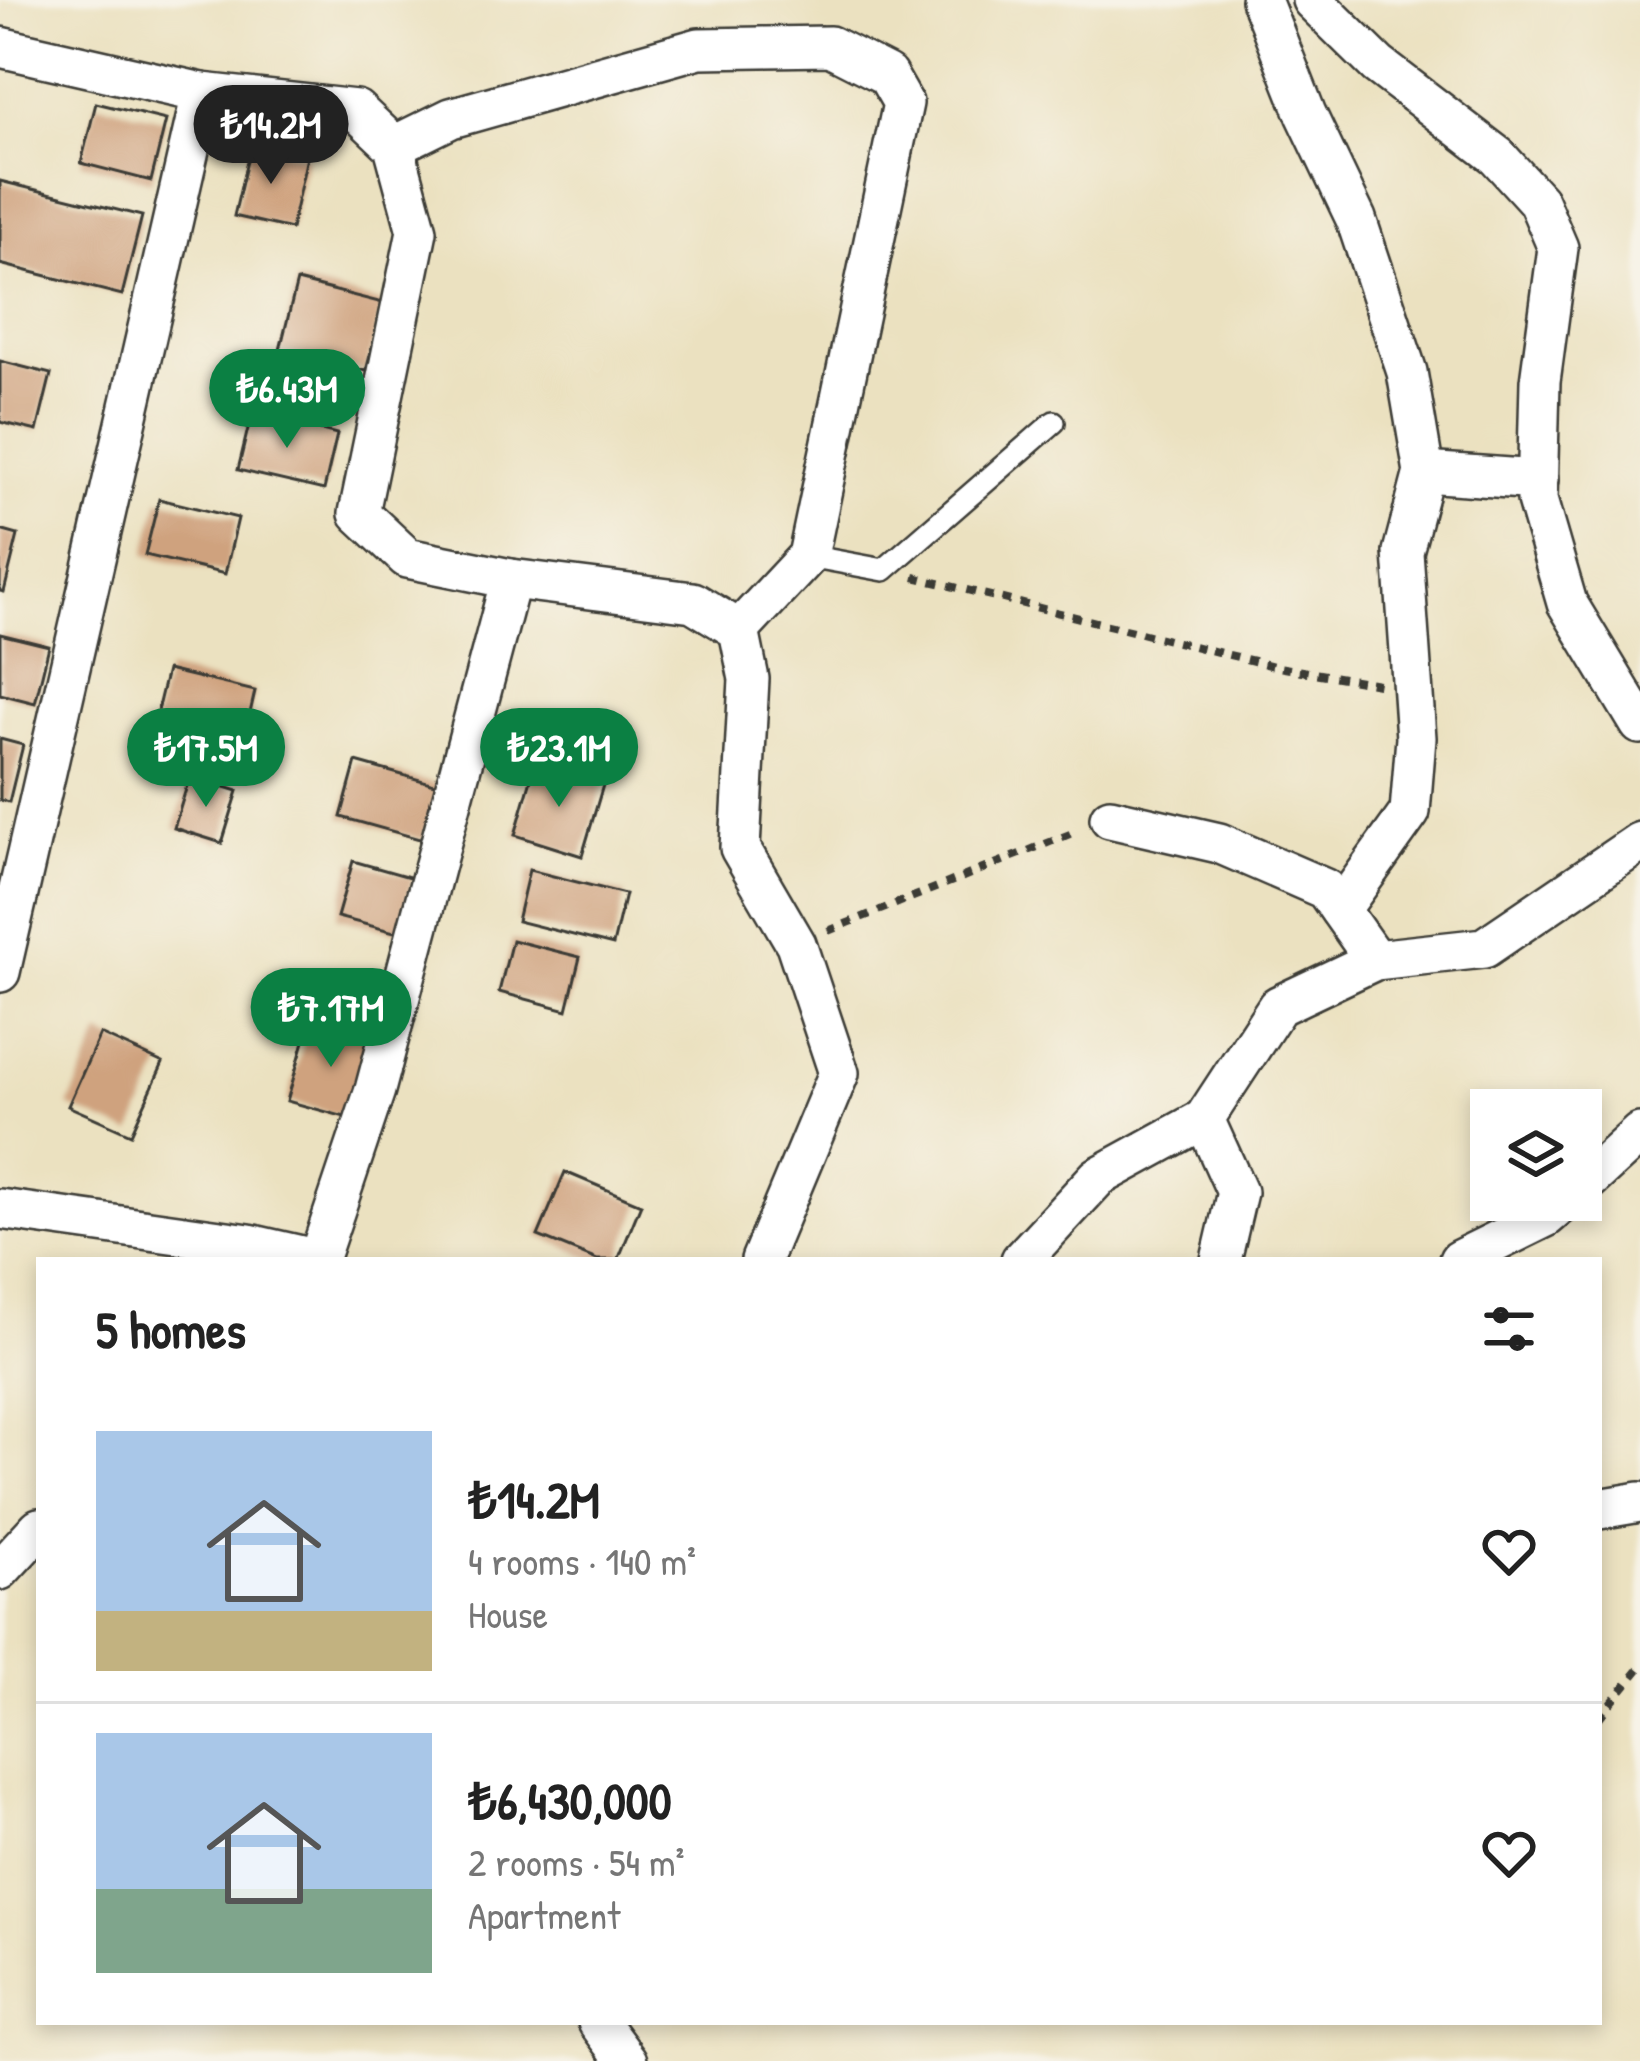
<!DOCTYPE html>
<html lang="en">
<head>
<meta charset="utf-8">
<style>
  body { margin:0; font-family:"Patrick Hand",sans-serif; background:#f2f2f2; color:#222; height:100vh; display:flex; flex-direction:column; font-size:45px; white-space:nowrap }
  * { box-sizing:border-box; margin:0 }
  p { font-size:39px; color:#767676 }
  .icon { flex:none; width:66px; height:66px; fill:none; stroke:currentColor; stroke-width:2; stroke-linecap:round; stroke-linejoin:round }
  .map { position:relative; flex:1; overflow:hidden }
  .sheet { position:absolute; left:36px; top:1257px; width:1566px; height:768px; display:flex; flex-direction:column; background:#fff; border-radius:0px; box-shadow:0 6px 18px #0003 }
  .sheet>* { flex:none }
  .tools { position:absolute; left:1470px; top:1089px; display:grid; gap:24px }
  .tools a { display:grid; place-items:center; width:132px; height:132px; border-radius:0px; background:#fff; box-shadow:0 6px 18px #0003; font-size:60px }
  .price { position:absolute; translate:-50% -102px; padding:0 27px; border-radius:42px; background:#0b8043; color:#fff; font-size:39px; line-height:78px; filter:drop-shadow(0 3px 6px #0008) }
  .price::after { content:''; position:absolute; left:50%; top:72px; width:36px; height:27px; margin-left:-18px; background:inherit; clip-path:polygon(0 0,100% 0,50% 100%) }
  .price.active { background:#222; color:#fff }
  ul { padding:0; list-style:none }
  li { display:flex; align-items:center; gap:36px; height:300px; padding:0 60px }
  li+li { border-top:3px solid #e0e0e0 }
  li span { display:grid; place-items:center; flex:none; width:336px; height:240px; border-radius:0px; color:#555 }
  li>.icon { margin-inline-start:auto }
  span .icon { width:144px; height:144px; fill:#fffc; stroke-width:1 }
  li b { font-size:51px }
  h2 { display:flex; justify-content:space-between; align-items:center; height:144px; padding:0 60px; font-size:51px }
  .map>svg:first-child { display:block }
</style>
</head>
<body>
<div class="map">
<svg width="1640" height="2061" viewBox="0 0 1640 2061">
  <rect width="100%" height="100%" fill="#f7f3e8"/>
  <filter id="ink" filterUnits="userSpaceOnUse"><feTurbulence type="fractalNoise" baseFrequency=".00833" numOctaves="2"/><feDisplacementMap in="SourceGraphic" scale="24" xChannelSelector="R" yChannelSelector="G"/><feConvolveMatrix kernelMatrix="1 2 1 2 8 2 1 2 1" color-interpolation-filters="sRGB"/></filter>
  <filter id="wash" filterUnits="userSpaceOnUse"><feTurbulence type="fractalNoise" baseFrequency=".004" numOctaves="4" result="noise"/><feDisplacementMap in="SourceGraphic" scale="48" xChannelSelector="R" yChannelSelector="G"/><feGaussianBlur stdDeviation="2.7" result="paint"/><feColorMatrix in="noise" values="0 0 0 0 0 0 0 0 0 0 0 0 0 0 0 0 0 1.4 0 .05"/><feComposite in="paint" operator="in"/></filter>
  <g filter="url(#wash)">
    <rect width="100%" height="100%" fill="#ebe1c0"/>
    <g id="blocks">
      <g fill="#cfa27e">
        <polygon points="96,103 166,120 151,181 81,163"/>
        <polygon points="251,144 307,157 291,229 234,216"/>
        <polygon points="0,181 142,216 122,295 0,264"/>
        <polygon points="297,281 383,303 366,371 280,350"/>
        <polygon points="0,361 51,374 37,431 0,422"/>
        <polygon points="252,412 337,434 324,490 238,470"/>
        <polygon points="159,499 238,518 225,574 145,555"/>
        <polygon points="0,530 18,535 4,592 0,591"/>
        <polygon points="0,634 49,646 35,703 0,694"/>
        <polygon points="167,670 255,691 240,757 181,744 184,731 154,724"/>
        <polygon points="0,739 23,745 9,802 0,800"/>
        <polygon points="356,762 438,785 423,840 341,817"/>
        <polygon points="535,765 603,785 582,856 515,835"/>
        <polygon points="190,776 238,791 222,843 174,828"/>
        <polygon points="353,861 413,878 398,933 337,917"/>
        <polygon points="529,870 625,894 613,945 517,921"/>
        <polygon points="512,940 580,957 567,1010 499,992"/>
        <polygon points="310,1020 374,1038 352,1119 287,1101"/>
        <polygon points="100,1034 163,1063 131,1134 68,1106"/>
        <polygon points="565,1172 641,1204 618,1260 597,1260 538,1236"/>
      </g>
    </g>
  </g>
  <g filter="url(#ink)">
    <use href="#blocks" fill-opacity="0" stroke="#3b3a35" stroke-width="3"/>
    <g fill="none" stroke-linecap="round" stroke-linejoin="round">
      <defs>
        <polyline id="lane" points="808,556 884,570 1054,422"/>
        <g id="street">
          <polyline points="1261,0 1306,114 1356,219 1407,372 1424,472 1403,552 1416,738 1410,812 1340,910"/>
          <polyline points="1312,0 1378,65 1497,156 1538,201 1558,248 1540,381 1537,500 1567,603 1640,724"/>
          <polyline points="0,47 202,93 356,110 394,146 417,231 359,513 407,558 511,579 693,602 739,630 749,679 740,848 796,944 839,1073 761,1260"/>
          <polyline points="394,146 451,118 699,48 830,46 887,75 903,103 808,556 739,630"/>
          <polyline points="1424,472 1538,480"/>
          <polyline points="1110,818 1219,843 1325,889 1375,960"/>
          <polyline points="0,972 202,93"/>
          <polyline points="1204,1119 1237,1192 1221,1260"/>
          <polyline points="1581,1187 1640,1133"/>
          <polyline points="0,1209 249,1244 319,1260"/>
          <polyline points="318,1260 375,1090 511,579"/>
          <polyline points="1021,1260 1098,1177 1204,1119 1278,1006 1375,960 1484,948 1640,842"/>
          <polyline points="1459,1260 1546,1217 1566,1200"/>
          <polyline points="1599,1509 1640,1502"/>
          <polyline points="0,1570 39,1528"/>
          <polyline points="598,2022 627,2061"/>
        </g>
      </defs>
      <use href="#lane" stroke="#3b3a35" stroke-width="26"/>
      <use href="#street" stroke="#3b3a35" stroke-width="44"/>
      <g stroke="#3b3a35" stroke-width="8" stroke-dasharray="9 9" stroke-linecap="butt">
        <polyline points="914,577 1278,667 1379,684"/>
        <polyline points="828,931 1075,832"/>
        <polyline points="1599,1718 1640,1668"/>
      </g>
      <use href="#lane" stroke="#fff" stroke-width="21"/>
      <use href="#street" stroke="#fff" stroke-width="39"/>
    </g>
  </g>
</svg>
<div class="tools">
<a><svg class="icon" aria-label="layers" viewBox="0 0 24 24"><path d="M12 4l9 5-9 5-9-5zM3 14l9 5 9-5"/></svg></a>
</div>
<b class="price active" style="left:271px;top:187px">₺14.2M</b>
<b class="price" style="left:287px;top:451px">₺6.43M</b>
<b class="price" style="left:206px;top:810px">₺17.5M</b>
<b class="price" style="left:559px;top:810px">₺23.1M</b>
<b class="price" style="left:331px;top:1070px">₺7.17M</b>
<section class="sheet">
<h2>5 homes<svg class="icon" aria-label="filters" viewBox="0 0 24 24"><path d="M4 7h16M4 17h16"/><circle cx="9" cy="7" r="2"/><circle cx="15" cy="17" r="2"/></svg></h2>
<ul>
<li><span style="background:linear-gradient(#a9c7e8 75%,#c2b280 0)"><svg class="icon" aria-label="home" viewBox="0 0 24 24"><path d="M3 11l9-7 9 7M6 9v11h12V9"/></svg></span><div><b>₺14.2M</b><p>4 rooms · 140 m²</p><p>House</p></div><svg class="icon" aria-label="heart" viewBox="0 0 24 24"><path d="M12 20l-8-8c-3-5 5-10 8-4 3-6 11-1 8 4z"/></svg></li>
<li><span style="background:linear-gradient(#a9c7e8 65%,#7fa58c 0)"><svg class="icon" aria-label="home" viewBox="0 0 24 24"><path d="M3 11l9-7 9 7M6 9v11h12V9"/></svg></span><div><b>₺6,430,000</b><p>2 rooms · 54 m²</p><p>Apartment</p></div><svg class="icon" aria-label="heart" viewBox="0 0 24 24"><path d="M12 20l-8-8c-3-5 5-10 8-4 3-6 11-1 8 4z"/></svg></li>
</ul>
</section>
</div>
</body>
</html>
